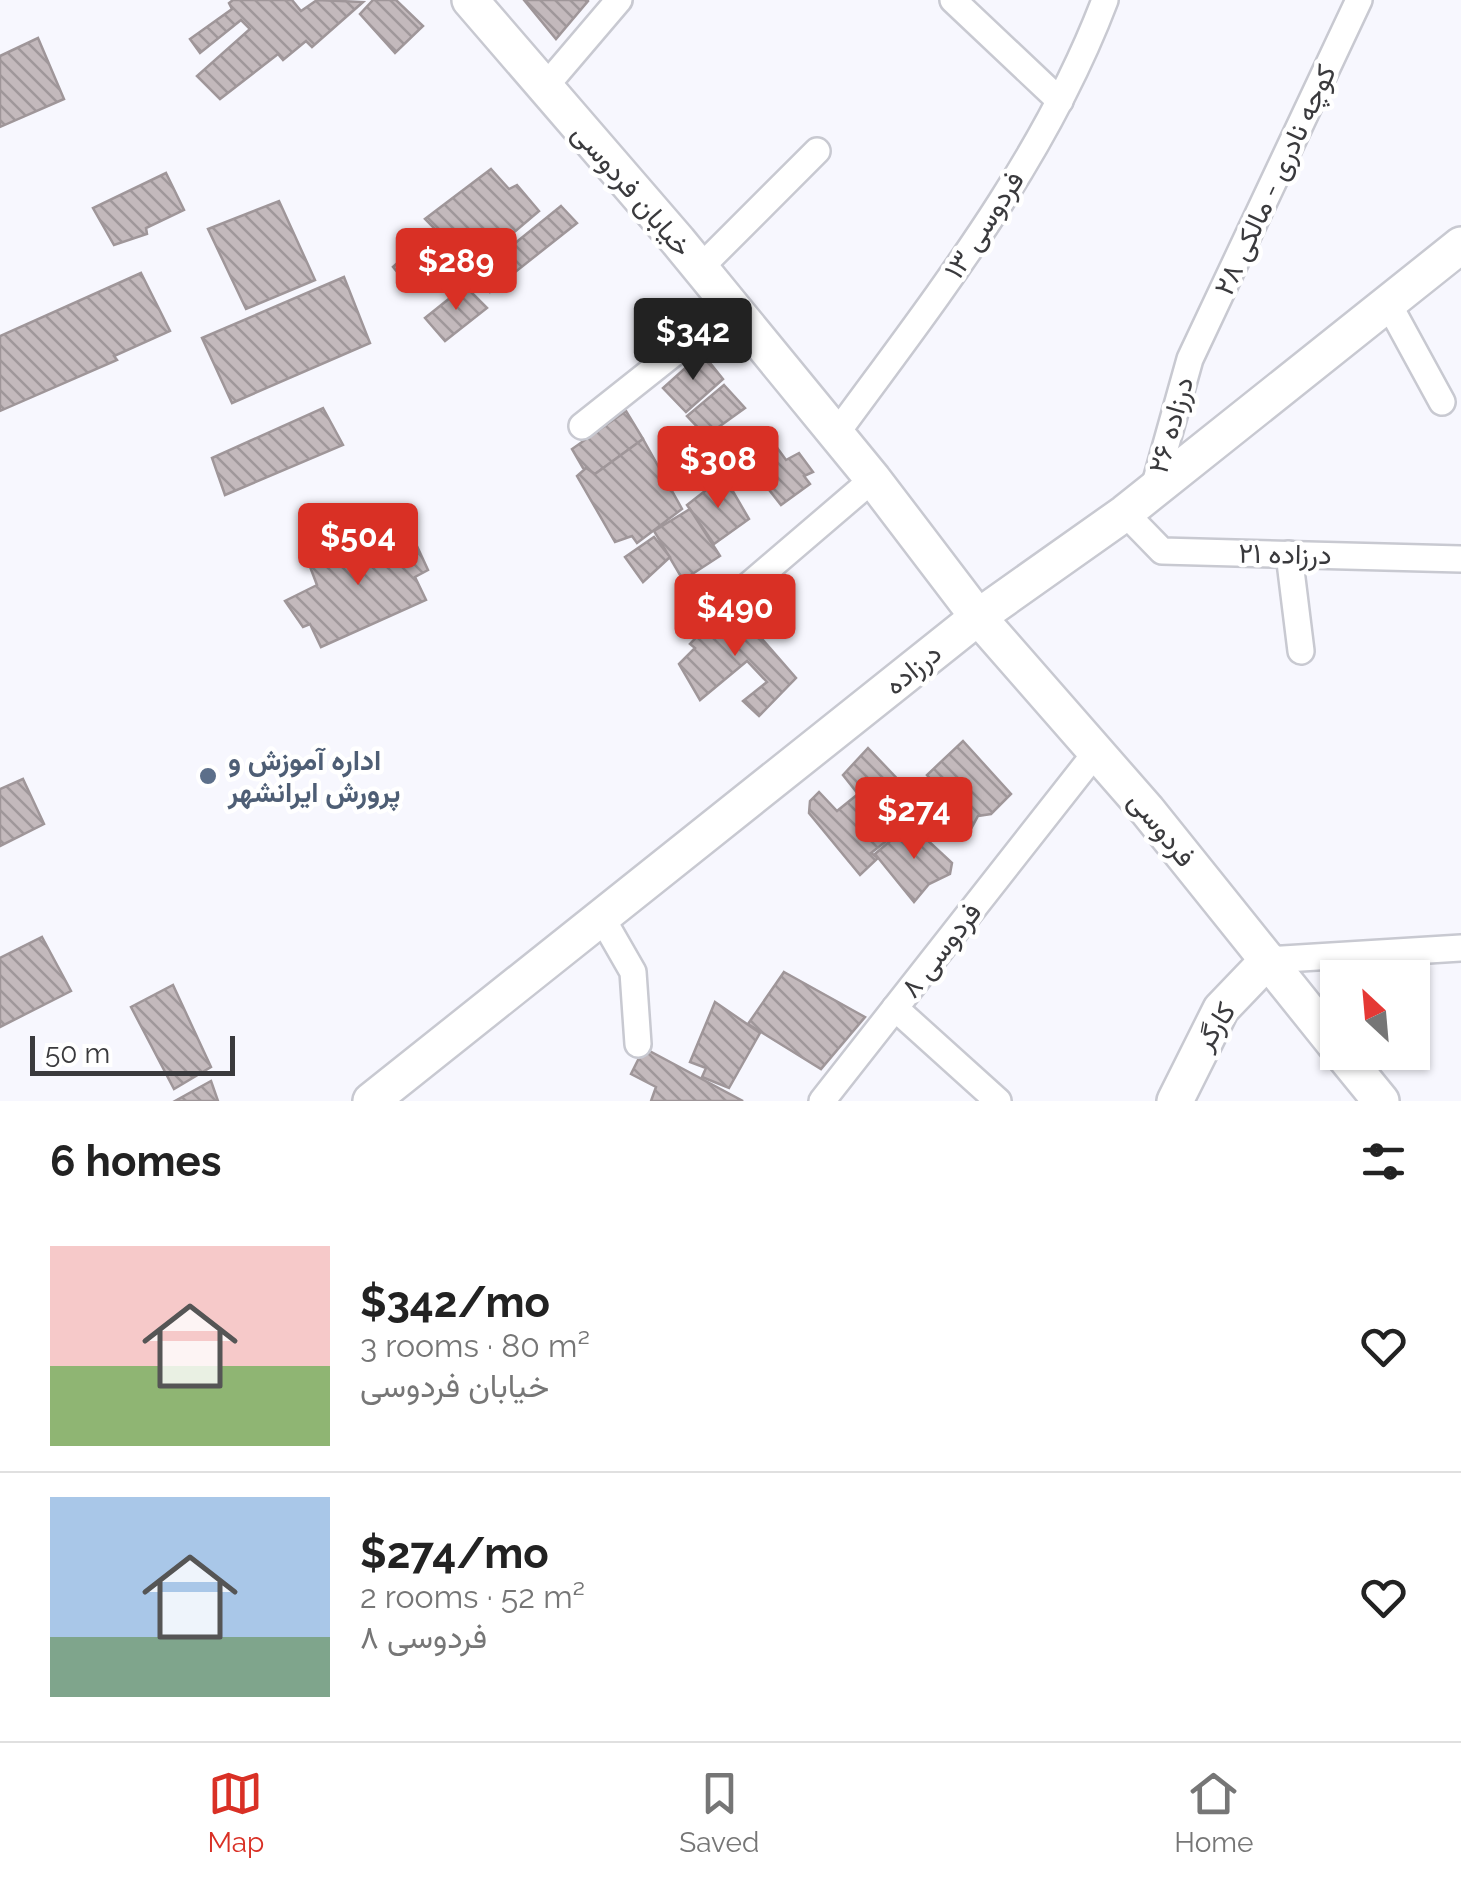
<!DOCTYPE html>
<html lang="en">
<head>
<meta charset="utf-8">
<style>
  body { margin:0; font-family:Raleway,Vazirmatn,sans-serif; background:#f2f2f2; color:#222; height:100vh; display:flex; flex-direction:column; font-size:38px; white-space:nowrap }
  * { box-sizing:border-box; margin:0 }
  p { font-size:32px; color:#767676 }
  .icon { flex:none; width:55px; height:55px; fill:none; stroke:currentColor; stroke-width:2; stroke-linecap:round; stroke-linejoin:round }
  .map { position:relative; height:1101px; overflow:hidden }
  .drawer { display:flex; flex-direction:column; background:#fff; flex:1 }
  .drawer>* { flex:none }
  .needle { width:65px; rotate:334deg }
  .buttons { position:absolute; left:1320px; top:960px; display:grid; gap:20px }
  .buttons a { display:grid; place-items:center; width:110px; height:110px; border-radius:0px; background:#fff; box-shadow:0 2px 8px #0004; font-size:50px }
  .scale { position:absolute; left:30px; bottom:25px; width:205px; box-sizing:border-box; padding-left:10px; border:5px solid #3a3a3d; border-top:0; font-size:28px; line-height:35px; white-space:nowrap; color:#3a3a3d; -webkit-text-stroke:8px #fff; paint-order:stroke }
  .price { position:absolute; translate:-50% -85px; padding:0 22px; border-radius:10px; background:#d93025; color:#fff; font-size:32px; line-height:65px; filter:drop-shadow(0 2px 5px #0008) }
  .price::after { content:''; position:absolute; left:50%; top:60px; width:30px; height:22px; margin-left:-15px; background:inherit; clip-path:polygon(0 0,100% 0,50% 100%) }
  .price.active { background:#222; color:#fff }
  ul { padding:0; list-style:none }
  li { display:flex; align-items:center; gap:30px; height:250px; padding:0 50px }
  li+li { border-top:2px solid #e0e0e0 }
  li span { display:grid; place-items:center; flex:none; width:280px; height:200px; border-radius:0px; color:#555 }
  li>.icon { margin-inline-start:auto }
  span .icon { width:120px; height:120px; fill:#fffc; stroke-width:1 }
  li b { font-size:42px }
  h2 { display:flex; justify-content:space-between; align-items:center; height:120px; padding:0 50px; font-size:42px }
  .menu { display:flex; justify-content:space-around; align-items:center; height:140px; border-top:2px solid #e0e0e0; background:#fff; font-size:28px; color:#767676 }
  .menu a { display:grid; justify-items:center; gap:5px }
  .menu .active { color:#d93025 }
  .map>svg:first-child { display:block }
</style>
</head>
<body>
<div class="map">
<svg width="1461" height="1101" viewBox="0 0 1461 1101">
  <defs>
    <pattern id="building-back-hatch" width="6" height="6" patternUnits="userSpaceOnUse" patternTransform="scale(2.5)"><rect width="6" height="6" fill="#c3b9bc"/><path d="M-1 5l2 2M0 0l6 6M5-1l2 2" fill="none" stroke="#9f979a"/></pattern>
  </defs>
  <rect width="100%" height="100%" fill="#f7f7fe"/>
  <g fill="url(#building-back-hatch)" stroke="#9f9699" stroke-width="2.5">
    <polygon points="233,0 292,0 301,11 317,0 363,2 312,47 306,41 283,60 278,54 220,99 197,76 250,29 241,20 200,53 190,39 232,9 229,3"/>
    <polygon points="373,0 396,0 423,26 395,53 360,14"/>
    <polygon points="524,0 587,0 588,1 556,39"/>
    <polygon points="38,38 64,99 0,127 0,56"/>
    <polygon points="491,169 509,189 517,185 539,211 472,268 458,251 412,290 393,267 435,229 425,219"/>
    <polygon points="166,173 184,210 146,228 147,234 114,245 93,208"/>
    <polygon points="279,201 315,280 246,309 208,229"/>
    <polygon points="561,206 577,223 490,292 477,274"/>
    <polygon points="141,273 170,331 114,356 117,360 0,411 0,336"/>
    <polygon points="344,277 370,343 232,403 202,338"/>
    <polygon points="465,286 487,308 445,341 425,318"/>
    <polygon points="702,353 723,379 686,412 663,388"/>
    <polygon points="724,385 745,408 706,436 687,416"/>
    <polygon points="323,408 343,445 225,495 212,458"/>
    <polygon points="626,411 643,439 595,474 583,468 572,449"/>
    <polygon points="770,438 786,460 799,453 813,472 804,476 810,484 781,505 744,458"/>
    <polygon points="643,439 682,509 637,543 632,536 615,542 577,476 586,468 595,474"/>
    <polygon points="724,476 749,519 714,544 687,505"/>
    <polygon points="690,509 720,556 683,580 654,531"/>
    <polygon points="369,530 380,557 415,542 428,570 415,577 426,600 321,647 310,624 303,627 285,601 317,585 307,559"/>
    <polygon points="654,537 670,557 643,582 625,557"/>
    <polygon points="730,602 796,678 759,716 743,701 767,682 747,661 700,700 679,664 695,648 690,644"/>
    <polygon points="963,741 1011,794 991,814 978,816 972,827 927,775"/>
    <polygon points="868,748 907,789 879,818 894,835 871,853 878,858 860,875 809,813 810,801 819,792 837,811 858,794 843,775"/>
    <polygon points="23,779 44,824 0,846 0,789"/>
    <polygon points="910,824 952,863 950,874 929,884 914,902 875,854"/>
    <polygon points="42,937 71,991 0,1027 0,958"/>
    <polygon points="784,972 865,1017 821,1069 748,1024"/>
    <polygon points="173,985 211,1067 174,1089 131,1007"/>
    <polygon points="715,1002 760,1033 729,1088 702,1077 706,1068 690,1062"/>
    <polygon points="644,1048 743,1101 651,1101 656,1087 631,1074"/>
    <polygon points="211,1081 218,1101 175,1101"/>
  </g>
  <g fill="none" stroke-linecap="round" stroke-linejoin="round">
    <defs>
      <g id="street">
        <polyline points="953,0 1060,101"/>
        <polyline points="544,88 619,0"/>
        <polyline points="700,268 817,151"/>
        <polyline points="1388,303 1442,402"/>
        <polyline points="582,426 732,307"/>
        <path d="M836 434C937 296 1044 161 1105 0"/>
        <polyline points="1153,491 1190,359 1359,0"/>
        <polyline points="1125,513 1162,551 1461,559"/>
        <polyline points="1289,554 1301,651"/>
        <polyline points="727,604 873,479"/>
        <polyline points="602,918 633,972 638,1044"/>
        <polyline points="1268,960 1461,948"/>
        <polyline points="895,1008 998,1101"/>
        <polyline points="822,1101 1097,751"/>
      </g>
      <g id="secondary">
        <polyline points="470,0 678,241 873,479 978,617 1147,810 1338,1048"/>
        <polyline points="1341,1052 1381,1101"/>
        <polyline points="371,1101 978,617 1125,513 1461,245"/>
        <polyline points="1175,1101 1221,1009 1268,960"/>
      </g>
    </defs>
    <use href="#street" stroke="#c8c9d1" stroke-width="30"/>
    <use href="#secondary" stroke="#c8c9d1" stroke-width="40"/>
    <use href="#street" stroke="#fff" stroke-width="25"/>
    <use href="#secondary" stroke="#fff" stroke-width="35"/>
  </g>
  <circle fill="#5c6f8a" stroke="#fff" stroke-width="4" cx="208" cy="776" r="10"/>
  <g text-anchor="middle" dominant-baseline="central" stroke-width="9" stroke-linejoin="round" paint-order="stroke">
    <g font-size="28" fill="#3a3a3d" stroke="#fff">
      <text transform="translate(1275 180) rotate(-65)">کوچه نادری - مالکی ۲۸</text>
      <text transform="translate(632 190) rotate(49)">خیابان فردوسی</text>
      <text transform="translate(984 225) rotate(-57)">فردوسی ۱۳</text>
      <text transform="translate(1171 425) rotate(-74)">درزاده ۲۶</text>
      <text transform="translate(1285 554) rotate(1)">درزاده ۲۱</text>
      <text transform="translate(913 669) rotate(-39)">درزاده</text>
      <text transform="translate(1162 829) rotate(51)">فردوسی</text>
      <text transform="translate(941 950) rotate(-52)">فردوسی ۸</text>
      <text transform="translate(1215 1026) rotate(-57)">کارگر</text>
    </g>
    <g font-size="28" font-weight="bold" fill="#4e5e75" stroke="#fff" text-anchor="start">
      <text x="228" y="760">اداره آموزش و<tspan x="228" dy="32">پرورش ایرانشهر</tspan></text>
    </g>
  </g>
</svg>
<div class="buttons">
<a><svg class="needle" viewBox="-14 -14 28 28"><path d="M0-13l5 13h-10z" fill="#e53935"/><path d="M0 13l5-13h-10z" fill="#767676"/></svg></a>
</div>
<div class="scale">50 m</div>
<b class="price" style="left:456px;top:313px">$289</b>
<b class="price active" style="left:693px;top:383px">$342</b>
<b class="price" style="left:718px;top:511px">$308</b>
<b class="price" style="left:358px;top:588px">$504</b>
<b class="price" style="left:735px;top:659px">$490</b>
<b class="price" style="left:914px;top:862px">$274</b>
</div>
<section class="drawer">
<h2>6 homes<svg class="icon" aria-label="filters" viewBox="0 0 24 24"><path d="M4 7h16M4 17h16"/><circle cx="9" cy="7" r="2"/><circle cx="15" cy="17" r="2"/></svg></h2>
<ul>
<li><span style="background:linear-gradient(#f6c9c9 60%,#8fb573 0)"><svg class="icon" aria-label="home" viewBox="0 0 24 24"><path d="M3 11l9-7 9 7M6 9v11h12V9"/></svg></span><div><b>$342/mo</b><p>3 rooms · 80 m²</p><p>خیابان فردوسی</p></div><svg class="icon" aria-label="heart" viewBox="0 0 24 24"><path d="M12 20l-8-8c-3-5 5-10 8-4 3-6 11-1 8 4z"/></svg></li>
<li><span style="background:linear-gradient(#a9c7e8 70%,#7fa58c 0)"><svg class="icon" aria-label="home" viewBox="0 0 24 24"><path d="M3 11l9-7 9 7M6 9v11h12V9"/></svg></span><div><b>$274/mo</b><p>2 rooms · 52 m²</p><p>فردوسی ۸</p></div><svg class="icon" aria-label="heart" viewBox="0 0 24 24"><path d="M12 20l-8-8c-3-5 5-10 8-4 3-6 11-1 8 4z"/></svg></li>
</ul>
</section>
<nav class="menu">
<a class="active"><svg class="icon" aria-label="map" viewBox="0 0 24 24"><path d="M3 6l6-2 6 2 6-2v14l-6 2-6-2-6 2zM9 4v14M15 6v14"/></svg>Map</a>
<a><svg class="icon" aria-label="saved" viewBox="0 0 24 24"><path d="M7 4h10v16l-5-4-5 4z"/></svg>Saved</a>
<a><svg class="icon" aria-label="home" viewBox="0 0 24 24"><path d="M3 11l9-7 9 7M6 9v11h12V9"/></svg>Home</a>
</nav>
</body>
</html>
